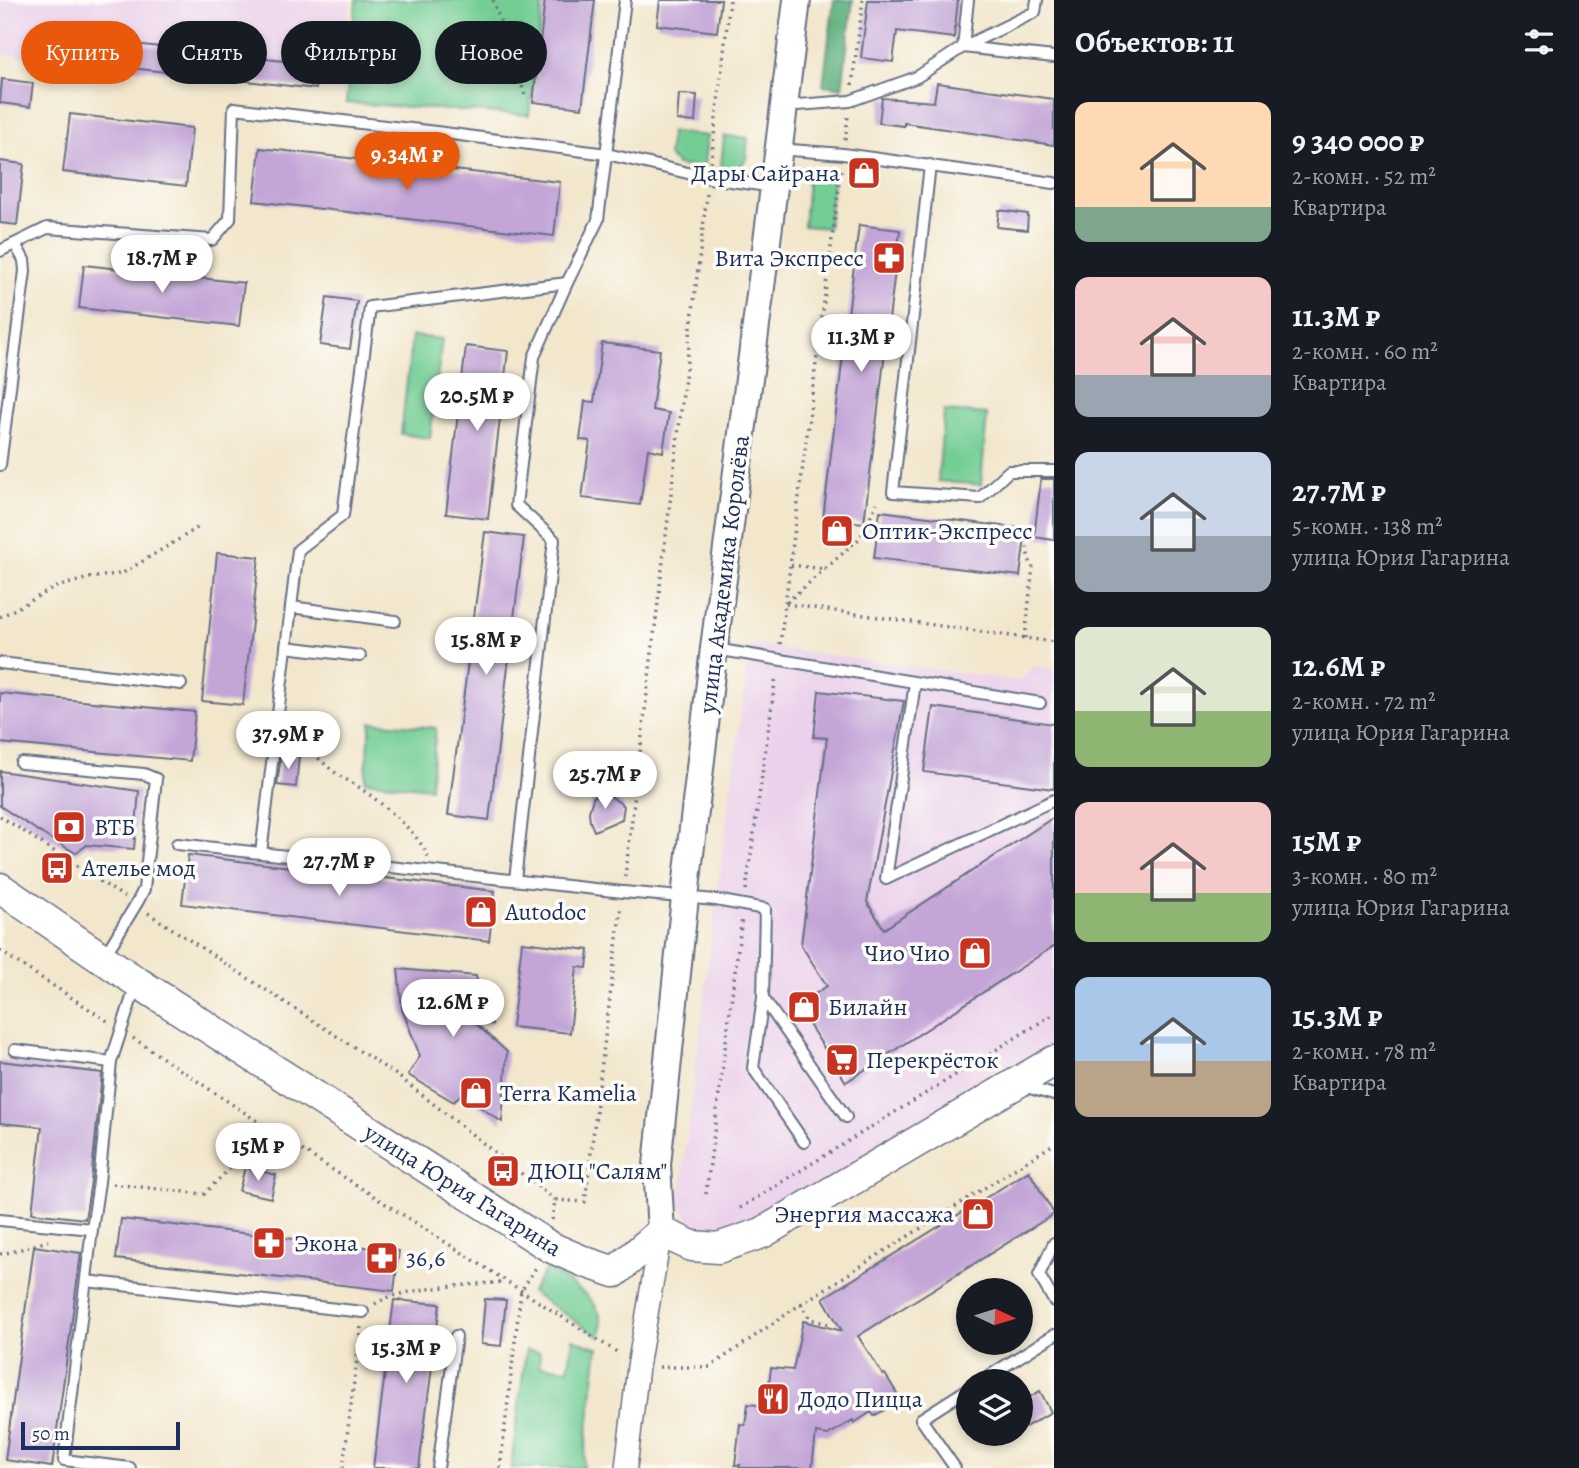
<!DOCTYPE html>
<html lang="ru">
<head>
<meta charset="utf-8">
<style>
  body { margin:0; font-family:Alegreya,serif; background:#20242c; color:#f1f3f6; height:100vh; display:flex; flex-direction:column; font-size:26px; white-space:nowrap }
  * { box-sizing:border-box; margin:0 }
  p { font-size:23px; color:#9ea1a6 }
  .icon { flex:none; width:38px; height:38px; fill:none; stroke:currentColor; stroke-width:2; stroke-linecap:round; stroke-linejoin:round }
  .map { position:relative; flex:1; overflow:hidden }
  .panel { display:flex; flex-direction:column; background:#171b24; width:525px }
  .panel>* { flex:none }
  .banner { position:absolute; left:21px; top:21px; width:665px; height:63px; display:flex; gap:14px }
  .needle { width:46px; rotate:94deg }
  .fabs { position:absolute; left:956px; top:1278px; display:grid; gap:14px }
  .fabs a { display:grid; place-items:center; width:77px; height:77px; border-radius:50%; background:#171b24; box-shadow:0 4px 10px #0003; font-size:35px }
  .scale { position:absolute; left:21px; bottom:18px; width:159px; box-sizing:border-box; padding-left:7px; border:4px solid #1b2f5e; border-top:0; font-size:19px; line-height:24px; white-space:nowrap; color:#1b2f5e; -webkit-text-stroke:5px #fdfcf7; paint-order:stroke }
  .price { position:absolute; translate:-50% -60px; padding:0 16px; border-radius:24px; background:#fff; color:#222; font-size:23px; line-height:46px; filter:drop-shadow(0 2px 4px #0008) }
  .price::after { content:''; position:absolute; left:50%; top:42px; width:21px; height:16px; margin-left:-10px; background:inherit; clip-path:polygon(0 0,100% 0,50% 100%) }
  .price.selected { background:#ea580c; color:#fff }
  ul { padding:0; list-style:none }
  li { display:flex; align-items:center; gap:21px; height:175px; padding:0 21px }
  li span { display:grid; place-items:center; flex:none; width:196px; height:140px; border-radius:14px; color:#555 }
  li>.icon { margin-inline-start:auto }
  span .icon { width:84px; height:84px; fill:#fffc; stroke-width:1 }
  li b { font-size:30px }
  h2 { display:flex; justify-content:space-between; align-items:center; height:84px; padding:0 21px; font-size:30px }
  .tag { padding:0 24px; border-radius:32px; background:#171b24; box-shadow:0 4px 10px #0003; font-size:24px; line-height:63px }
  .tag.selected { background:#ea580c; color:#fff }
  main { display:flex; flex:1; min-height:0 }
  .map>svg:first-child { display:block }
</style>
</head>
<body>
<main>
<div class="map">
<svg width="1054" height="1468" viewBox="0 0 1054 1468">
  <rect width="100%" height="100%" fill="#fdfcf7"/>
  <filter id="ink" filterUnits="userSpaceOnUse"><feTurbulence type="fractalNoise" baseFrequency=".0143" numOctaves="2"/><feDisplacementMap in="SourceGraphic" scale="14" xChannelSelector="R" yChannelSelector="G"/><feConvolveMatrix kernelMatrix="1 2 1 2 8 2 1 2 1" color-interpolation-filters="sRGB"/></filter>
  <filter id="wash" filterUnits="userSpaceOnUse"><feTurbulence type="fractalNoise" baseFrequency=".00686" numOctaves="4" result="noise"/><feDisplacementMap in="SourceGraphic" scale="28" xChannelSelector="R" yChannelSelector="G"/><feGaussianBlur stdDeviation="1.57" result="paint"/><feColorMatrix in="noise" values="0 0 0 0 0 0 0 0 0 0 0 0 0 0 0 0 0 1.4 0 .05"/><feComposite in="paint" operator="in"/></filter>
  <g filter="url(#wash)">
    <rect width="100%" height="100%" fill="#f2e6cb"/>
    <g fill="#ebd1eb">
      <polygon points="0,0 350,0 342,91 0,54"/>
      <polygon points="750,644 1019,681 1034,666 1054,669 1054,1045 737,1242 718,1244 696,1231 679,1203 716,900"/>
    </g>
    <g fill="#73ce95" stroke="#477e7a" stroke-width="2">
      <polygon points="356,0 543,0 529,115 346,103"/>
      <polygon points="671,132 707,136 704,168 677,165 668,156"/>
      <polygon points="724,136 748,138 746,159 738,170 721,168"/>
      <polygon points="817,172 834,173 828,228 804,226 808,179"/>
      <polygon points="412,336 442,339 430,438 401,434"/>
      <polygon points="944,411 987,414 981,485 938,481"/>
      <polygon points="371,722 436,728 430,788 365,781"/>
      <path d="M547 1268C571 1285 610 1301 600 1337L531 1292Z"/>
      <polygon points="573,1339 598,1348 583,1468 511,1468 526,1350 540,1352 539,1366 568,1369"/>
    </g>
    <polygon fill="#5eb17e" stroke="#3c706e" stroke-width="2" points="834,0 853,0 842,88 823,85"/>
    <g id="blocks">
      <g fill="#c3a5d7">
        <polygon points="545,0 595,0 582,108 533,102"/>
        <polygon points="660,0 721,0 717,32 657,25"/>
        <polygon points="868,0 958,0 954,38 897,31 893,62 861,58"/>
        <polygon points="81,38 319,65 316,89 78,62"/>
        <polygon points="2,79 33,83 30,107 0,103"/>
        <polygon points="937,83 1054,99 1054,145 904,123 904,126 879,123 882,98 934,102"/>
        <polygon points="679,94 697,95 695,122 677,120"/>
        <polygon points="70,114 192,128 186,186 63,172"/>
        <polygon points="260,148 560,182 554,236 254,201"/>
        <polygon points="0,161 24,164 17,225 0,223"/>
        <polygon points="999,210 1028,214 1027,230 997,227"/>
        <polygon points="859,225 900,230 864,523 823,519"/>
        <polygon points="84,265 244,283 239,326 79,308"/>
        <polygon points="327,297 357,301 350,349 320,345"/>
        <polygon points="602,343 660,350 652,410 669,413 663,452 648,449 640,505 582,498 590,441 580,440 585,401 594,402"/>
        <polygon points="466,346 508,351 488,519 446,514"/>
        <polygon points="1041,479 1054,479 1054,540 1034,537"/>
        <polygon points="880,511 1026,529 1020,576 874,558"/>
        <polygon points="485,532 524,537 489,820 448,815"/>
        <polygon points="217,553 259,557 243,705 202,701"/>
        <polygon points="819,691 904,701 867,902 884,929 1054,817 1054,946 846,1082 797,1006 827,986 801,945 827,738 814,737"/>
        <polygon points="0,693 195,712 190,761 0,743"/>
        <polygon points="933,707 1054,724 1054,789 924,772"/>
        <polygon points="281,755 299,756 296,787 277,785"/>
        <polygon points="0,771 139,791 134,849 87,845 76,853 44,835 0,806"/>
        <polygon points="601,789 624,806 622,819 594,831 590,821 589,812 593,798"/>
        <polygon points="188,855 495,891 489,941 182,904"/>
        <polygon points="522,942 589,950 587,968 577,967 570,1033 512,1027"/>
        <polygon points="398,969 476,976 481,1001 492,1024 474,1022 507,1052 502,1122 461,1094 454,1102 408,1075 420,1056 402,1009"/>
        <polygon points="0,1061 102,1073 91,1181 85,1219 32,1213 42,1127 0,1123"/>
        <polygon points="245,1167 276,1175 271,1198 239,1191"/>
        <polygon points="1029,1171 1054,1214 858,1336 883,1375 885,1374 901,1400 874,1416 871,1412 854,1423 853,1420 828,1435 816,1433 812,1468 739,1468 740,1465 735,1465 740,1424 745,1425 748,1404 766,1406 771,1368 793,1370 803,1321 842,1331 823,1298"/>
        <polygon points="121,1219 399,1251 394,1291 116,1259"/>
        <polygon points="34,1246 81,1253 52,1467 5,1460"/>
        <polygon points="485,1299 506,1300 501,1346 481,1344"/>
        <polygon points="394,1300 440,1304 419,1468 373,1468"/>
        <polygon points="1040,1391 1051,1412 1020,1430 1020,1403"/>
      </g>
    </g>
  </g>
  <g filter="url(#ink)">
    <use href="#blocks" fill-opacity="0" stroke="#666f84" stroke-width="2"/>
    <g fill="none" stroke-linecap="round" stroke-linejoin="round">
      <defs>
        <g id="service">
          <polyline points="968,0 963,47 1054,57"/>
          <polyline points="784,106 850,101 917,77 963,47 1035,12 1037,0"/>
          <polyline points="778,149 843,154 1054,183"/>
          <polyline points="930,165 893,492 980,498 1009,471 1054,471"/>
          <polyline points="0,251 47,228 212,240 230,219 234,108 436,132 607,154 709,178 774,187"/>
          <polyline points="0,465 25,271 24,260 15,244"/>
          <polyline points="291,607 395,621"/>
          <polyline points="286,647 360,656"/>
          <polyline points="715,649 1040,703"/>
          <polyline points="0,663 181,684"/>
          <polyline points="915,683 886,879 1054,800"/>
          <polyline points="21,763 144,774 156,779 144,889 138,901 104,957"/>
          <polyline points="177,844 623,892 716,900 765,909 763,998 753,1068 804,1142"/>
          <polyline points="261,853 298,550 343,515 370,307 567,283"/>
          <polyline points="515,880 554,540 516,505 534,357 567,283 598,220 625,0"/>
          <polyline points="763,998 846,1117"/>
          <polyline points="15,1050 111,1062"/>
          <polyline points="1023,1086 1054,1095"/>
          <polyline points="0,1220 92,1229 99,1182 111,1062 136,985"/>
          <polyline points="92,1229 64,1460 130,1468"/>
          <polyline points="1054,1243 1039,1275 1054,1301"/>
          <polyline points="86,1281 363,1312"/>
          <polyline points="981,1381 1054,1335"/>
          <polyline points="438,1468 456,1336"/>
          <polyline points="955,1468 921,1419 968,1389"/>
        </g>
        <polyline id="minor" points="626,1468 638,1367 661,1232"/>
        <polyline id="tertiary" points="661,1232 657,1165 685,897 714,648 774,187 797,0"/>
        <polyline id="secondary" points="0,888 137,982 550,1247 585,1262 615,1272 661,1232 692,1246 718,1248 762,1233 1054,1061"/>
      </defs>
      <use href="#service" stroke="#666f84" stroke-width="14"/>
      <use href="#minor" stroke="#666f84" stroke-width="24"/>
      <use href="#tertiary" stroke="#666f84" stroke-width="30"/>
      <use href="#secondary" stroke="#666f84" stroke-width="33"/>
      <g stroke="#666f84" stroke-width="3.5" stroke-dasharray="2 5" stroke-linecap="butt">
        <polyline points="493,0 526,98"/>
        <polyline points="852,85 863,0"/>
        <polyline points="845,140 848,117"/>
        <polyline points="711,162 730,0"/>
        <polyline points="791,565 825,569 860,538 877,503"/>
        <polyline points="787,602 825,569"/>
        <polyline points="786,604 1054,642"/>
        <polyline points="0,617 56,587 89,578 123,573 199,527"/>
        <path d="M1025 638 1033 566C1023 553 1029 537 1031 522"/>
        <polyline points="780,644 841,169"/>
        <path d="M288 742C310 745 320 762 337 774 345 779 353 783 360 788 382 803 419 833 428 857"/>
        <polyline points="0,816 124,897"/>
        <polyline points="625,877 707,194"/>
        <polyline points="746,890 776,675"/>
        <polyline points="148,913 398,1076 555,1200"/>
        <polyline points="0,951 109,1022"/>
        <polyline points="133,1038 269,1129 620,1354"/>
        <polyline points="113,1184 204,1194 269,1129"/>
        <polyline points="706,1194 742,918"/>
        <polyline points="740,1208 1054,1014"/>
        <polyline points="552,1220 555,1200 585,1202 621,906"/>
        <polyline points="0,1254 11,1252 48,1241"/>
        <path d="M375 1304C400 1287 473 1285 505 1282"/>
        <polyline points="801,1304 1054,1144"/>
        <polyline points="659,1367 710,1367 801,1304 810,1319 828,1324"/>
        <polyline points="343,1468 361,1326"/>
        <polyline points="500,1468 521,1291 537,1266"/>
      </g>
      <use href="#service" stroke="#fff" stroke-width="10"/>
      <use href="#minor" stroke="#fff" stroke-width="21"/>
      <use href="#tertiary" stroke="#fff" stroke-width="26"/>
      <use href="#secondary" stroke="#fff" stroke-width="30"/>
    </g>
  </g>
  <defs>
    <symbol id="shop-square" viewBox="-11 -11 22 22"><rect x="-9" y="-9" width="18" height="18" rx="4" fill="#c8321e" stroke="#fdfcf7"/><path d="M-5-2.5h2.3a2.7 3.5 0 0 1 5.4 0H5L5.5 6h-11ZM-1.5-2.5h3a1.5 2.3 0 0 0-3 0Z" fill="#fff"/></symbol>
    <symbol id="pharmacy-square" viewBox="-11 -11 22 22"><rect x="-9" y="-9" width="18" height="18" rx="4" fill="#c8321e" stroke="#fdfcf7"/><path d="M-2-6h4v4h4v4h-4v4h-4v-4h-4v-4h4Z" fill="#fff"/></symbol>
    <symbol id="bank-square" viewBox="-11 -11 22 22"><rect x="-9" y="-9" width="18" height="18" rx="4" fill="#c8321e" stroke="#fdfcf7"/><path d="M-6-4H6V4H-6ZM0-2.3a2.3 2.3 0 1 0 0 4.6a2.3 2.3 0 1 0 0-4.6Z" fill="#fff"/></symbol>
    <symbol id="bus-square" viewBox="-11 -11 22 22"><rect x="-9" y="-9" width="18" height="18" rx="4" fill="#c8321e" stroke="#fdfcf7"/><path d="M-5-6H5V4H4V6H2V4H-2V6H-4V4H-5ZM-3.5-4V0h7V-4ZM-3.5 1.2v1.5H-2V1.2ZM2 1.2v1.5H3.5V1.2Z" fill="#fff"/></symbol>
    <symbol id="supermarket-square" viewBox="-11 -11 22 22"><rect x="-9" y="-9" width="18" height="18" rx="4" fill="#c8321e" stroke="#fdfcf7"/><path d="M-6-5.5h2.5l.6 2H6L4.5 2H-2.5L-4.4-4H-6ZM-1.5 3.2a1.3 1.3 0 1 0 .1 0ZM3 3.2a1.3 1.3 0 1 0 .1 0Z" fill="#fff"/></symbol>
    <symbol id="restaurant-square" viewBox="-11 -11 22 22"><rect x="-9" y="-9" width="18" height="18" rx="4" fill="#c8321e" stroke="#fdfcf7"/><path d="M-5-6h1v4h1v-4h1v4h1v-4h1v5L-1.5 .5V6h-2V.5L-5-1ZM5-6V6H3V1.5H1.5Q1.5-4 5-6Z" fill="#fff"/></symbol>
  </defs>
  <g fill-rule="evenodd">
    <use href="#shop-square" x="845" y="154" width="38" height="38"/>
    <use href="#pharmacy-square" x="870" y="239" width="38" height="38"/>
    <use href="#shop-square" x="818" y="512" width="38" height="38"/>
    <use href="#bank-square" x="50" y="808" width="38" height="38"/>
    <use href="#bus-square" x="38" y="849" width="38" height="38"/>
    <use href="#shop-square" x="462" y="893" width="38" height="38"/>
    <use href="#shop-square" x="956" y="934" width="38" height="38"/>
    <use href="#shop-square" x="785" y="988" width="38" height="38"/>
    <use href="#supermarket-square" x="823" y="1041" width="38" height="38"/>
    <use href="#shop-square" x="457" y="1074" width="38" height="38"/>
    <use href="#bus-square" x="484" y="1152" width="38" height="38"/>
    <use href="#shop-square" x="959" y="1195" width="38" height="38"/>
    <use href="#pharmacy-square" x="250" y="1224" width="38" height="38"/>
    <use href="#pharmacy-square" x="363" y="1239" width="38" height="38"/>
    <use href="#restaurant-square" x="754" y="1380" width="38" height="38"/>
  </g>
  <g text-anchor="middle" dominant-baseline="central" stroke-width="7" stroke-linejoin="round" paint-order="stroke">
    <g font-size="24" fill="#1b2f5e" stroke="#fdfcf7" text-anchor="start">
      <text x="840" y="173" text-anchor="end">Дары Сайрана</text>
      <text x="864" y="258" text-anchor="end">Вита Экспресс</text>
      <text x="862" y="531">Оптик-Экспресс</text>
      <text x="94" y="827">ВТБ</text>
      <text x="82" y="868">Ателье мод</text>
      <text x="505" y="912">Autodoc</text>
      <text x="950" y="953" text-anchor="end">Чио Чио</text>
      <text x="828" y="1007">Билайн</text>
      <text x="866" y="1060">Перекрёсток</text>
      <text x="500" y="1093">Terra Kamelia</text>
      <text x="528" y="1171">ДЮЦ "Салям"</text>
      <text x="954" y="1214" text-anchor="end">Энергия массажа</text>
      <text x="294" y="1243">Экона</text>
      <text x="406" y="1258">36,6</text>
      <text x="798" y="1399">Додо Пицца</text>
    </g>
    <g font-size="24" fill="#1b2f5e" stroke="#fdfcf7">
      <text transform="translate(724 574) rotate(-83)">улица Академика Королёва</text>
      <text transform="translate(463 1190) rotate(32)">улица Юрия Гагарина</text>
    </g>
  </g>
</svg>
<div class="fabs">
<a><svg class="needle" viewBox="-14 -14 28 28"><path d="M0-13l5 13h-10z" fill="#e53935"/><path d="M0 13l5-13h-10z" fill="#9ea1a6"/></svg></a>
<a><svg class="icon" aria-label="layers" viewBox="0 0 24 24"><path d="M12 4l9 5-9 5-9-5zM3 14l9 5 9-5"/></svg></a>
</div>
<div class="scale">50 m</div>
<b class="price selected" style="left:407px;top:192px">9.34M ₽</b>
<b class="price" style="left:162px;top:295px">18.7M ₽</b>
<b class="price" style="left:861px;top:374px">11.3M ₽</b>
<b class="price" style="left:477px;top:433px">20.5M ₽</b>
<b class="price" style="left:486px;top:677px">15.8M ₽</b>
<b class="price" style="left:288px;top:771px">37.9M ₽</b>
<b class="price" style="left:605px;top:811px">25.7M ₽</b>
<b class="price" style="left:339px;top:898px">27.7M ₽</b>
<b class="price" style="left:453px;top:1039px">12.6M ₽</b>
<b class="price" style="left:258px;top:1183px">15M ₽</b>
<b class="price" style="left:406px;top:1385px">15.3M ₽</b>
<div class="banner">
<a class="tag selected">Купить</a>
<a class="tag">Снять</a>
<a class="tag">Фильтры</a>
<a class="tag">Новое</a>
</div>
</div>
<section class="panel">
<h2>Объектов: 11<svg class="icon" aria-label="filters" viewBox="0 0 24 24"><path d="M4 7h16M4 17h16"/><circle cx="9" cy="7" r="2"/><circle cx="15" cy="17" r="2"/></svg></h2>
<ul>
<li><span style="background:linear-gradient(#ffd9b3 75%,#7fa58c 0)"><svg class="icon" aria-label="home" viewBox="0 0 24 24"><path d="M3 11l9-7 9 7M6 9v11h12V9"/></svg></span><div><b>9 340 000 ₽</b><p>2-комн. · 52 m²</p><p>Квартира</p></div></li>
<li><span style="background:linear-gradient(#f6c9c9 70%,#9aa5b1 0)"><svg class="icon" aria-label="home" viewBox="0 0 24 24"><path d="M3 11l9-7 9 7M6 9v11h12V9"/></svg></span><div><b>11.3M ₽</b><p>2-комн. · 60 m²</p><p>Квартира</p></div></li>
<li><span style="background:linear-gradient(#c9d6e8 60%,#9aa5b1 0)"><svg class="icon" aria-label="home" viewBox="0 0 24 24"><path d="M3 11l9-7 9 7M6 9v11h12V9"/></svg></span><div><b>27.7M ₽</b><p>5-комн. · 138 m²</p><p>улица Юрия Гагарина</p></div></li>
<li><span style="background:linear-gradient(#dfe7d0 60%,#8fb573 0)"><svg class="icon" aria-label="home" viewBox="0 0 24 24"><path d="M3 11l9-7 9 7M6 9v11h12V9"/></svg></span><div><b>12.6M ₽</b><p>2-комн. · 72 m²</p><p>улица Юрия Гагарина</p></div></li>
<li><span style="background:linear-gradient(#f6c9c9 65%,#8fb573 0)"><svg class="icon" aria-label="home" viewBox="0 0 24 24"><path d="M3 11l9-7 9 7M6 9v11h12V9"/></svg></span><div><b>15M ₽</b><p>3-комн. · 80 m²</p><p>улица Юрия Гагарина</p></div></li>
<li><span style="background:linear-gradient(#a9c7e8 60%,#b9a48a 0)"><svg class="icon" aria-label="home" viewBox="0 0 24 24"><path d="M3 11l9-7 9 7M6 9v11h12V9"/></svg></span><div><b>15.3M ₽</b><p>2-комн. · 78 m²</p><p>Квартира</p></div></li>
</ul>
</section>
</main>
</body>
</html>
